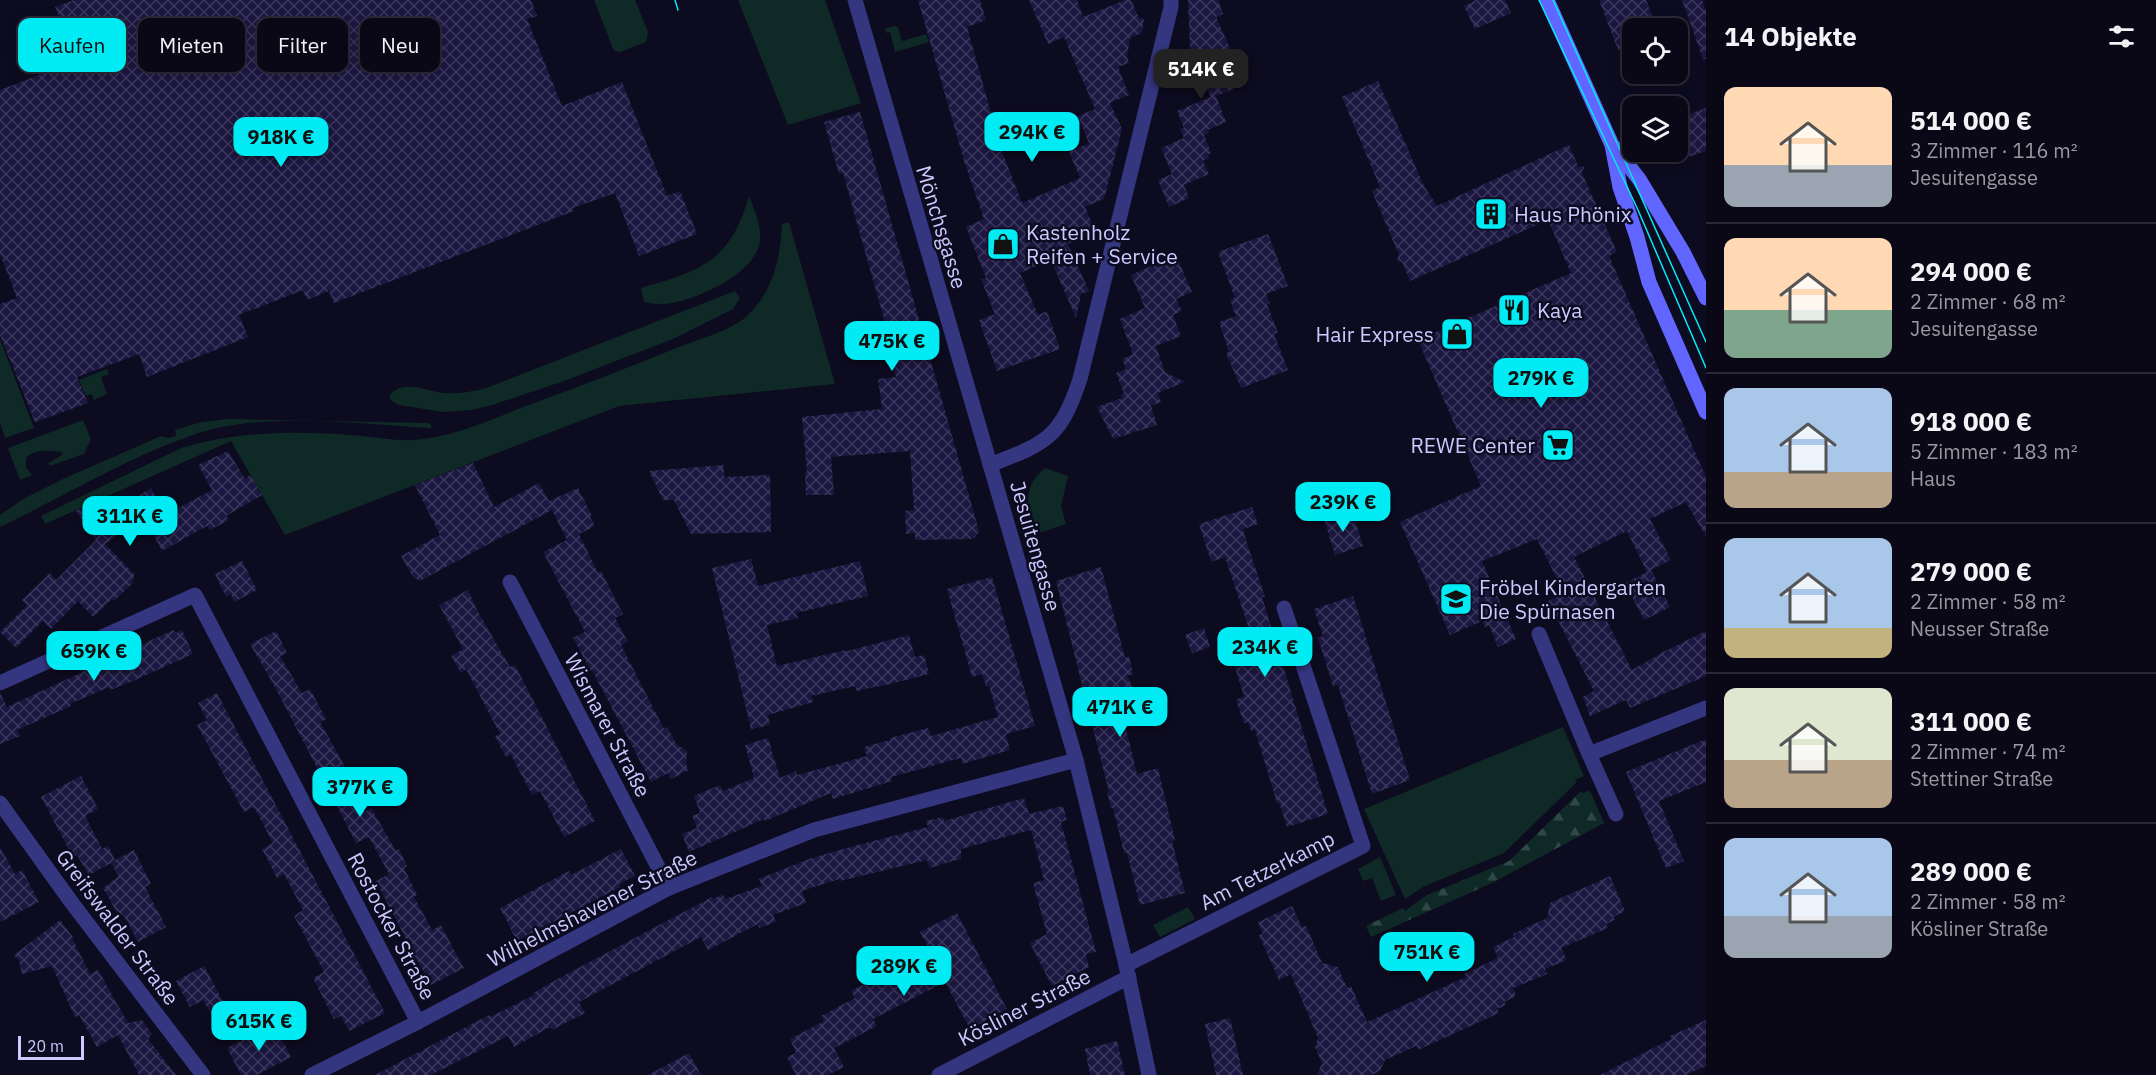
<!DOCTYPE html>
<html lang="de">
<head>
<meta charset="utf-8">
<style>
  body { margin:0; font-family:"IBM Plex Sans",sans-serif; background:#181624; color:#f1f3f6; height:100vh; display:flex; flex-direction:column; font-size:22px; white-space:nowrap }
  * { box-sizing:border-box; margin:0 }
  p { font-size:20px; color:#999aa1 }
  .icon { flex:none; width:33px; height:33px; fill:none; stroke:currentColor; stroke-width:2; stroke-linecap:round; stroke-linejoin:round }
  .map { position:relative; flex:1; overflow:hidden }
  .details { display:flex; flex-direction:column; background:#0a0817; width:450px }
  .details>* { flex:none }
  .hud { position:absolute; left:18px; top:18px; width:570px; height:54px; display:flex; gap:12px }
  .controls { position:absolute; left:1622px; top:18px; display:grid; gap:12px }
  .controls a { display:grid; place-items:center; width:66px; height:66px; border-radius:12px; background:#0a0817; box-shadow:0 3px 15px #0003,0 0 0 2px #2a2936; font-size:30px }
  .scale { position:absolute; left:18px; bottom:15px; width:66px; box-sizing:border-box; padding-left:6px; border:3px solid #ccc9ff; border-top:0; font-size:16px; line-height:21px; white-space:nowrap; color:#ccc9ff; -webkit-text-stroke:4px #0d0b1f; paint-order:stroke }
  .price { position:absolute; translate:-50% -51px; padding:0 14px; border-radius:12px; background:#00ebf4; color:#111; font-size:20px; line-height:39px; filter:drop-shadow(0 2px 3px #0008) }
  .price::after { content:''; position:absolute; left:50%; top:36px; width:18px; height:14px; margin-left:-9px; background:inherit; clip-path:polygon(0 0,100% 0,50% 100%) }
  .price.current { background:#222; color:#fff }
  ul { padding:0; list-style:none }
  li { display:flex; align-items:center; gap:18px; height:150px; padding:0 18px }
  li+li { border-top:2px solid #2a2936 }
  li span { display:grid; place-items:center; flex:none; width:168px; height:120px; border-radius:12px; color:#555 }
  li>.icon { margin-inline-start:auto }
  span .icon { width:72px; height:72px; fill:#fffc; stroke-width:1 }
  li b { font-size:26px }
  h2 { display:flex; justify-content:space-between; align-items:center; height:72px; padding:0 18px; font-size:26px }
  .chip { padding:0 21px; border-radius:12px; background:#0a0817; box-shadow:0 3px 15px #0003,0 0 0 2px #2a2936; font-size:21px; line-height:54px }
  .chip.current { background:#00ebf4; color:#111 }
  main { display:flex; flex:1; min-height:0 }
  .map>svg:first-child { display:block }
</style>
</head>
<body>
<main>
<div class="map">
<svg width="1706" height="1075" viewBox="0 0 1706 1075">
  <defs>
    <pattern id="forest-firs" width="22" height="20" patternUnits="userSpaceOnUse" patternTransform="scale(1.5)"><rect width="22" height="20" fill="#0e2926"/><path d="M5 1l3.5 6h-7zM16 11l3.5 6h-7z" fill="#304747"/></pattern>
    <pattern id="building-cross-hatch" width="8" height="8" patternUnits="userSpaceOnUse" patternTransform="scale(1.5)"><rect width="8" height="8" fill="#1c1740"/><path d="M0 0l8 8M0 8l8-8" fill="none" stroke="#3c375d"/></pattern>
  </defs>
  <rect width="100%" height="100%" fill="#0d0b1f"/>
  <g fill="#0e2926">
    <polygon points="594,0 635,0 648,32 646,42 620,52 614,51"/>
    <polygon points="738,0 825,0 861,103 788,125"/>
    <polygon points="895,26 898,27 902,41 926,34 929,42 895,52 890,32 886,33 885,28"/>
    <path d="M749 196C754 209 762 227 760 241 756 273 700 298 672 303 663 305 653 304 644 302L641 288C702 270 730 262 749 196Z"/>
    <path d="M789 222 835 384 619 406 285 535 231 441 45 524 41 516 179 449C234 431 293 431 350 435 371 436 392 441 413 440 452 438 490 420 526 406 576 388 625 369 674 349 695 340 732 331 748 315 774 289 780 259 782 224Z"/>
    <path d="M735 291 740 298 733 309 673 339 564 381 492 405 472 410 443 412 399 405 390 400V395C404 379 426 391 443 393 458 394 472 392 486 388Z"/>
    <polygon points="0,339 34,428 5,438 0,423"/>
    <polygon points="107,369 109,374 101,377 107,394 94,400 92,394 86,396 79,380"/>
    <path d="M229 419 428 423 431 425V428C357 424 261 410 190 436 124 459 63 497 0 527V515L25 498 63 479 161 436 168 438 176 436 175 430 201 422Z"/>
    <path d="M83 420 91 439 84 454 50 466 48 463 62 455V452C49 451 36 448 26 458V467L32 475 20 480 8 448Z"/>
    <path d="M1045 468 1068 476 1061 506 1066 524 1033 535C1027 511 1022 485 1045 468Z"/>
    <polygon points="1563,727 1584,776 1575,780 1577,782 1504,853 1423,887 1405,899 1364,809"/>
    <polygon points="1380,857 1396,895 1381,901 1372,878 1363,881 1358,869"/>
    <polygon points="1188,907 1195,919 1160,937 1153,925"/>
  </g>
  <polygon fill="url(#forest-firs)" points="1581,791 1582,793 1589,791 1591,793 1604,823 1492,883 1371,937 1366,926 1403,908 1405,911 1427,895 1509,861"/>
  <g fill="url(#building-cross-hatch)">
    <polygon points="74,0 531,0 537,16 527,19 562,106 622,82 667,196 680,191 697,234 639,256 615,193 573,208 574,211 334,303 329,291 307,300 303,290 239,315 248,337 147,377 139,354 77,377 88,403 35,422 0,335 0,304 17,298 0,254 0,90 78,60 55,7"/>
    <polygon points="918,0 980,0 986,20 967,27 991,113 987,115 998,150 1001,149 1022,203 1080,178 1069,152 1089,143 1078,116 1095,109 1064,37 1048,44 1029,0 1077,0 1083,17 1125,0 1131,0 1139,18 1144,19 1142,33 1130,38 1127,57 1129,63 1118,67 1129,95 1110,103 1122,129 1104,199 1085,207 1096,232 1068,244 1089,291 1081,294 1076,318 1051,260 1020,273 1038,315 1047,311 1060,349 997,371 979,320 995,314 981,279 986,278 966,227 984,219 965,164"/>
    <polygon points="1188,0 1218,0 1223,14 1216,17 1246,84 1216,96 1226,122 1208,130 1209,133 1204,135 1211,153 1208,155 1209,158 1203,161 1209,174 1184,185 1189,198 1169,207 1158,180 1172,174 1161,148 1184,138 1180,129 1184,128 1177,111 1211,97 1190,49"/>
    <polygon points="1476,0 1505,0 1511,13 1475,29 1464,6"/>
    <polygon points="1599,0 1646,0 1657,28 1632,28 1632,46 1618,50"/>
    <polygon points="1682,0 1702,0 1706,11 1706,59 1703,59"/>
    <polygon points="1378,81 1424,186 1437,206 1569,145 1578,166 1584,167 1582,173 1617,252 1609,256 1706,477 1706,537 1686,502 1650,519 1671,560 1647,572 1627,531 1574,557 1632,670 1663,652 1706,631 1706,676 1630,708 1626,700 1590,716 1583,697 1594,691 1548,601 1564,593 1537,539 1482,561 1516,639 1498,647 1489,625 1485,627 1482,621 1450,635 1400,522 1481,486 1418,340 1571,273 1548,220 1410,281 1402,262 1397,260 1399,255 1372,191 1380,187 1342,97"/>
    <polygon points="1706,108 1706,151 1677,161 1677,118"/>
    <polygon points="860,112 979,531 975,537 971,539 915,540 915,533 906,534 905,511 914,510 910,451 831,457 834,495 806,495 805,472 807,472 802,417 882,409 878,379 896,377 886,341 890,340 862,241 843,173 839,174 824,122"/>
    <polygon points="1268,234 1288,286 1266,294 1270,303 1267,304 1278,333 1274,334 1288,370 1241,388 1226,353 1229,352 1219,322 1236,316 1230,300 1235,298 1218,252"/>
    <polygon points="1176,255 1192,292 1176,299 1182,311 1173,315 1181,336 1156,346 1165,372 1185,382 1158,393 1161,402 1151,406 1157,425 1113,439 1097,407 1122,398 1121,395 1124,393 1116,373 1126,369 1122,359 1133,354 1120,319 1145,308 1131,275"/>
    <polygon points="228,451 245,479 250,475 262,495 226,516 229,520 210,530 207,526 162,551 144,516 105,544 134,574 133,583 114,601 112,599 93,617 78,601 51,629 43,621 16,648 0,632 27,605 22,600 50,573 56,580 96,540 76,511 92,504 106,518 151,488 165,515 212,490 198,465"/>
    <polygon points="473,463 494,507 539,483 549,501 578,488 592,516 590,517 595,526 579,534 598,573 601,571 623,614 615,618 628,642 621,645 664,729 667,727 677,745 687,751 686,764 689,770 671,779 668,773 651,782 592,670 591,671 573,638 585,632 543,552 567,540 552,510 420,581 413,577 401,556 440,535 415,485"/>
    <polygon points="724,465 724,477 770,475 771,532 691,534 674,500 663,500 649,471"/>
    <polygon points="1252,507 1258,524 1243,529 1246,540 1265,597 1262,597 1328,814 1287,827 1279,802 1277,803 1255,730 1251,731 1248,722 1244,723 1236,700 1244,696 1225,636 1249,629 1225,557 1211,562 1199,524"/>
    <polygon points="1352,511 1363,546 1335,555 1324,519"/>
    <polygon points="751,559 758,586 860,561 868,596 796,613 798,618 767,625 777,666 846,650 847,651 909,635 915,657 924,655 929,674 878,687 878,686 857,691 855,686 811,696 813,702 768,715 770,725 751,729 712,568"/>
    <polygon points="242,561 257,590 234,602 231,594 226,597 215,574"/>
    <polygon points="1101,567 1125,658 1129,656 1133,674 1127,676 1139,698 1120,707 1128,737 1137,774 1158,768 1175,840 1172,841 1185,893 1140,905 1127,853 1124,853 1113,808 1111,808 1107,792 1109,792 1056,581"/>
    <polygon points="1651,570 1670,607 1644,620 1625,583"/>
    <polygon points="992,577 1035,726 1006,734 1010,750 962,764 961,758 891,777 892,781 833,799 831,793 765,821 764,819 689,852 682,834 697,828 692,816 700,813 694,796 720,785 723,791 754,778 745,745 768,738 780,778 796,771 797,775 867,756 864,747 890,740 890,738 928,728 931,736 998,717 989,686 986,686 982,674 972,677 947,589"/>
    <polygon points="468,590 477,610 510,667 515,665 595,821 564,837 540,791 532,795 511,755 506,757 495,736 500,734 466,669 461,673 451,656 463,649 439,605"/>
    <polygon points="1353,596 1410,780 1372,794 1338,685 1333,686 1318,638 1323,636 1314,609"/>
    <polygon points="1204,628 1210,647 1192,653 1185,635"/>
    <polygon points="173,630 176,633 182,630 193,654 133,681 110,690 109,687 70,704 71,706 17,730 20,736 0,744 0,693 7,707"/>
    <polygon points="276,631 287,653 280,656 302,693 310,689 326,719 320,722 348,772 344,774 364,812 371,808 396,851 399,849 407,866 404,868 417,895 414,897 432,930 441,925 462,965 464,968 431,985 416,958 413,960 405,944 408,943 376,881 389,874 369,837 356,843 275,687 250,644"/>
    <polygon points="217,693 385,1013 349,1031 341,1016 334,1019 313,978 324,972 294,916 303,910 284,874 277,878 262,849 273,843 254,807 244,812 197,725 207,720 198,703"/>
    <polygon points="1706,739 1706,782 1659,801 1684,861 1666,868 1626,772"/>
    <polygon points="81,776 98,809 85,816 102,849 108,846 115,860 134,850 151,884 145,887 166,927 138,942 123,914 119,916 103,888 119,876 111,863 89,875 77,855 73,857 41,797"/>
    <polygon points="1024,798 1029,814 1063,806 1067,820 1061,822 1096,952 1086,954 1089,967 1052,986 1030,943 1047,934 1033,883 1044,880 1031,830 961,849 961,859 946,863 930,868 927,860 840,881 839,879 802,891 806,903 773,915 776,922 759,928 758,924 708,950 701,937 579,1002 585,1013 552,1030 550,1027 514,1047 508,1036 431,1075 375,1075 489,1015 490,1017 534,995 533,993 565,975 712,897 713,899 723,894 725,899 762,886 759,879 809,859 850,847 928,827 926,821 943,817 944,821"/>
    <polygon points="0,847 15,874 22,870 39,902 0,922"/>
    <polygon points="621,849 635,876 619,884 620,887 517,941 500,908 569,871 571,875"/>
    <polygon points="1610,876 1625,911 1613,917 1615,920 1606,924 1608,928 1561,948 1567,960 1545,969 1547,974 1513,988 1516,996 1504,1002 1506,1005 1497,1009 1499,1013 1418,1050 1416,1046 1385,1060 1380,1071 1372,1075 1317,1075 1322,1063 1315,1047 1318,1038 1291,974 1279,980 1259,935 1263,934 1258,922 1292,906 1302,927 1306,926 1322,963 1338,967 1347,988 1351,986 1367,1022 1466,977 1464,974 1498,958 1493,947 1514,937 1513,934 1547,918 1550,903"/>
    <polygon points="957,913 1007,1009 970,1029 945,982 873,1019 877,1026 834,1048 844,1067 828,1075 796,1075 787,1057 796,1053 790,1039 824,1021 821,1016 855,998 851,991 930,950 920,932"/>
    <polygon points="60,920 73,937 72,938 90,974 98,970 128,1023 142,1020 152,1034 148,1039 176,1075 139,1075 118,1035 97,1047 79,1015 75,1017 52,966 22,974 19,961 14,955"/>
    <polygon points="204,966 238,1029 224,1036 203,1000 190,1007 176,981"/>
    <polygon points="1230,1018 1243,1075 1216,1075 1205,1024"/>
    <polygon points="1706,1020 1706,1066 1686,1075 1600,1075 1671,1039 1670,1036"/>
    <polygon points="274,1023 291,1057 257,1075 241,1075 227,1048"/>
    <polygon points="1117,1041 1125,1075 1090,1075 1085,1049"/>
    <polygon points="689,1053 701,1075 648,1075"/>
  </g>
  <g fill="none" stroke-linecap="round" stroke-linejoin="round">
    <g stroke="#343680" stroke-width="15">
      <polyline points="855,0 1076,760 1126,965 1149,1075"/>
      <path d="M990 465C1046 443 1060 439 1080 379L1171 7V0"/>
      <polyline points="510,582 669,888"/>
      <polyline points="1539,634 1589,754 1616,814"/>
      <polyline points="0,683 195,595 418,1022"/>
      <polyline points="1589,754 1706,708"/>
      <polyline points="0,803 72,903 203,1075"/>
      <polyline points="1126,965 1363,846 1284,608"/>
      <polyline points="312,1075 418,1022 669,888 814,830 1076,760"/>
      <polyline points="939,1075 1129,977"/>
    </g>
    <g stroke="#6066ff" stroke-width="15">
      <polyline points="1547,0 1612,145 1620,187 1637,237 1649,282 1706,412"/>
      <polyline points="1614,147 1639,179 1683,252 1706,298"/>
    </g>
    <g stroke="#00ebf4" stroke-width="1.5">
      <polyline points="675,0 678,10"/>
      <polyline points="1539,0 1638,210 1706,368"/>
      <polyline points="1553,0 1706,342"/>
    </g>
  </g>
  <defs>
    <symbol id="building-square" viewBox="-11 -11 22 22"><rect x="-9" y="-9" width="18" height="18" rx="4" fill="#00ebf4" stroke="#0d0b1f"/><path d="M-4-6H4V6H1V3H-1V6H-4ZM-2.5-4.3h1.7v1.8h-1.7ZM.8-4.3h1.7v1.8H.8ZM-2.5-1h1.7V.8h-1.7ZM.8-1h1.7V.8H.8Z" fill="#111"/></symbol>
    <symbol id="shop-square" viewBox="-11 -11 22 22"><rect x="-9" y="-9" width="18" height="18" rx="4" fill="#00ebf4" stroke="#0d0b1f"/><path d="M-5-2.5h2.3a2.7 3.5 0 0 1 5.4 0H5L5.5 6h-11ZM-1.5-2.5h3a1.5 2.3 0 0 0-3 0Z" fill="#111"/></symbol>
    <symbol id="restaurant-square" viewBox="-11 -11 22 22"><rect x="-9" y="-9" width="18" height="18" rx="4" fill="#00ebf4" stroke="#0d0b1f"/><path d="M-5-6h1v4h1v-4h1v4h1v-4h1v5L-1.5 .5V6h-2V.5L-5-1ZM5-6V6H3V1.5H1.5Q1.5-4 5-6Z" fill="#111"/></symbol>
    <symbol id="supermarket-square" viewBox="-11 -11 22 22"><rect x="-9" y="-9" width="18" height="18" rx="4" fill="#00ebf4" stroke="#0d0b1f"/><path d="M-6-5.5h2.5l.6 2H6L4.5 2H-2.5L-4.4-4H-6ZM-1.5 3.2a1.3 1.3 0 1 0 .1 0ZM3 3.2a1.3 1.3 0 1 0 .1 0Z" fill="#111"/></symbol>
    <symbol id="school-square" viewBox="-11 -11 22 22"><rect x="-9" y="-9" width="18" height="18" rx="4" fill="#00ebf4" stroke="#0d0b1f"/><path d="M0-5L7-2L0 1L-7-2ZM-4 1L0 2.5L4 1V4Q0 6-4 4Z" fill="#111"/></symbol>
  </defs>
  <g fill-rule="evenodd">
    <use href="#building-square" x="1472" y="195" width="38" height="38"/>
    <use href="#shop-square" x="984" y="225" width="38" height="38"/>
    <use href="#restaurant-square" x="1495" y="291" width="38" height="38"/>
    <use href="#shop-square" x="1438" y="315" width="38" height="38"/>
    <use href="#supermarket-square" x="1539" y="426" width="38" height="38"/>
    <use href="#school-square" x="1437" y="580" width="38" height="38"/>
  </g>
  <g text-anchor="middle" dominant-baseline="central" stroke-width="5" stroke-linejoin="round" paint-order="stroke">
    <g font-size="21" fill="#ccc9ff" stroke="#0d0b1f" text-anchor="start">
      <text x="1514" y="214">Haus Phönix</text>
      <text x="1026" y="232">Kastenholz<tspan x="1026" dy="24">Reifen + Service</tspan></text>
      <text x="1537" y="310">Kaya</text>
      <text x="1434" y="334" text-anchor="end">Hair Express</text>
      <text x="1535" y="445" text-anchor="end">REWE Center</text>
      <text x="1479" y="587">Fröbel Kindergarten<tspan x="1479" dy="24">Die Spürnasen</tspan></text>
    </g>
    <g font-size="21" fill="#ccc9ff" stroke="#0d0b1f">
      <text transform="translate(942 227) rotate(73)">Mönchsgasse</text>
      <text transform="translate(1036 546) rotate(74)">Jesuitengasse</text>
      <text transform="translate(608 725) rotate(62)">Wismarer Straße</text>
      <text transform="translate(1267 870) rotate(-27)">Am Tetzerkamp</text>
      <text transform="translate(592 908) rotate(-27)">Wilhelmshavener Straße</text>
      <text transform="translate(392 926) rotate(62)">Rostocker Straße</text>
      <text transform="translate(118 927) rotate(53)">Greifswalder Straße</text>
      <text transform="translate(1024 1007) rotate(-27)">Kösliner Straße</text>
    </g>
  </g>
</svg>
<div class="controls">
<a><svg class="icon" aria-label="locate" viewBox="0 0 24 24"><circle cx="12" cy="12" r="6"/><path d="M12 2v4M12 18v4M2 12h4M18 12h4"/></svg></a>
<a><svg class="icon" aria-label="layers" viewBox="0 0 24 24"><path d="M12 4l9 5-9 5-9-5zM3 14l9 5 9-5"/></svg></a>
</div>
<div class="scale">20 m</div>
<b class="price current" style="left:1201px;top:100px">514K €</b>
<b class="price" style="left:1032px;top:163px">294K €</b>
<b class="price" style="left:281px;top:168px">918K €</b>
<b class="price" style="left:892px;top:372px">475K €</b>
<b class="price" style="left:1541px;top:409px">279K €</b>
<b class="price" style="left:1343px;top:533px">239K €</b>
<b class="price" style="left:130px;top:547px">311K €</b>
<b class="price" style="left:1265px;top:678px">234K €</b>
<b class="price" style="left:94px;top:682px">659K €</b>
<b class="price" style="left:1120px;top:738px">471K €</b>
<b class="price" style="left:360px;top:818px">377K €</b>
<b class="price" style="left:1427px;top:983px">751K €</b>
<b class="price" style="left:904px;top:997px">289K €</b>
<b class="price" style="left:259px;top:1052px">615K €</b>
<div class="hud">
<a class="chip current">Kaufen</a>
<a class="chip">Mieten</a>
<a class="chip">Filter</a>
<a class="chip">Neu</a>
</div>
</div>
<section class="details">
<h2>14 Objekte<svg class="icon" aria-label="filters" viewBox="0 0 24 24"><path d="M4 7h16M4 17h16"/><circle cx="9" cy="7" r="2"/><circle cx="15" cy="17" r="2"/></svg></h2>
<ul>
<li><span style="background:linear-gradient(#ffd9b3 65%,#9aa5b1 0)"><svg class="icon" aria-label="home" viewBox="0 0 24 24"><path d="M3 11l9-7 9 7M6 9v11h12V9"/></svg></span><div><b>514 000 €</b><p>3 Zimmer · 116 m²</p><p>Jesuitengasse</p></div></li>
<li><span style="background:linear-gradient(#ffd9b3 60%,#7fa58c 0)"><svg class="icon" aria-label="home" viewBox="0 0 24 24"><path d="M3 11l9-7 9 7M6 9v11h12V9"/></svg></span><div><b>294 000 €</b><p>2 Zimmer · 68 m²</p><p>Jesuitengasse</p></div></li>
<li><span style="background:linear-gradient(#a9c7e8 70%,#b9a48a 0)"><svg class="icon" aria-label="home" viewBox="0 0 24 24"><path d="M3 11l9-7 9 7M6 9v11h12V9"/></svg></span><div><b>918 000 €</b><p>5 Zimmer · 183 m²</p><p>Haus</p></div></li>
<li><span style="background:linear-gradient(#a9c7e8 75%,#c2b280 0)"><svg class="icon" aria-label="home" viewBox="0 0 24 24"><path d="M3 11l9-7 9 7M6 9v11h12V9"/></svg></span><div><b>279 000 €</b><p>2 Zimmer · 58 m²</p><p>Neusser Straße</p></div></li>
<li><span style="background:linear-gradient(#dfe7d0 60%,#b9a48a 0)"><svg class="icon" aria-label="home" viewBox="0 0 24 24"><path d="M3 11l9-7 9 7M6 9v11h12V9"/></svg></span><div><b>311 000 €</b><p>2 Zimmer · 74 m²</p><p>Stettiner Straße</p></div></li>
<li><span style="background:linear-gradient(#a9c7e8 65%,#9aa5b1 0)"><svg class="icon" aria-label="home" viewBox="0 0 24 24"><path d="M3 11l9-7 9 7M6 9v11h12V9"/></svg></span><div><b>289 000 €</b><p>2 Zimmer · 58 m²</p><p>Kösliner Straße</p></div></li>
</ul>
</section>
</main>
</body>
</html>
